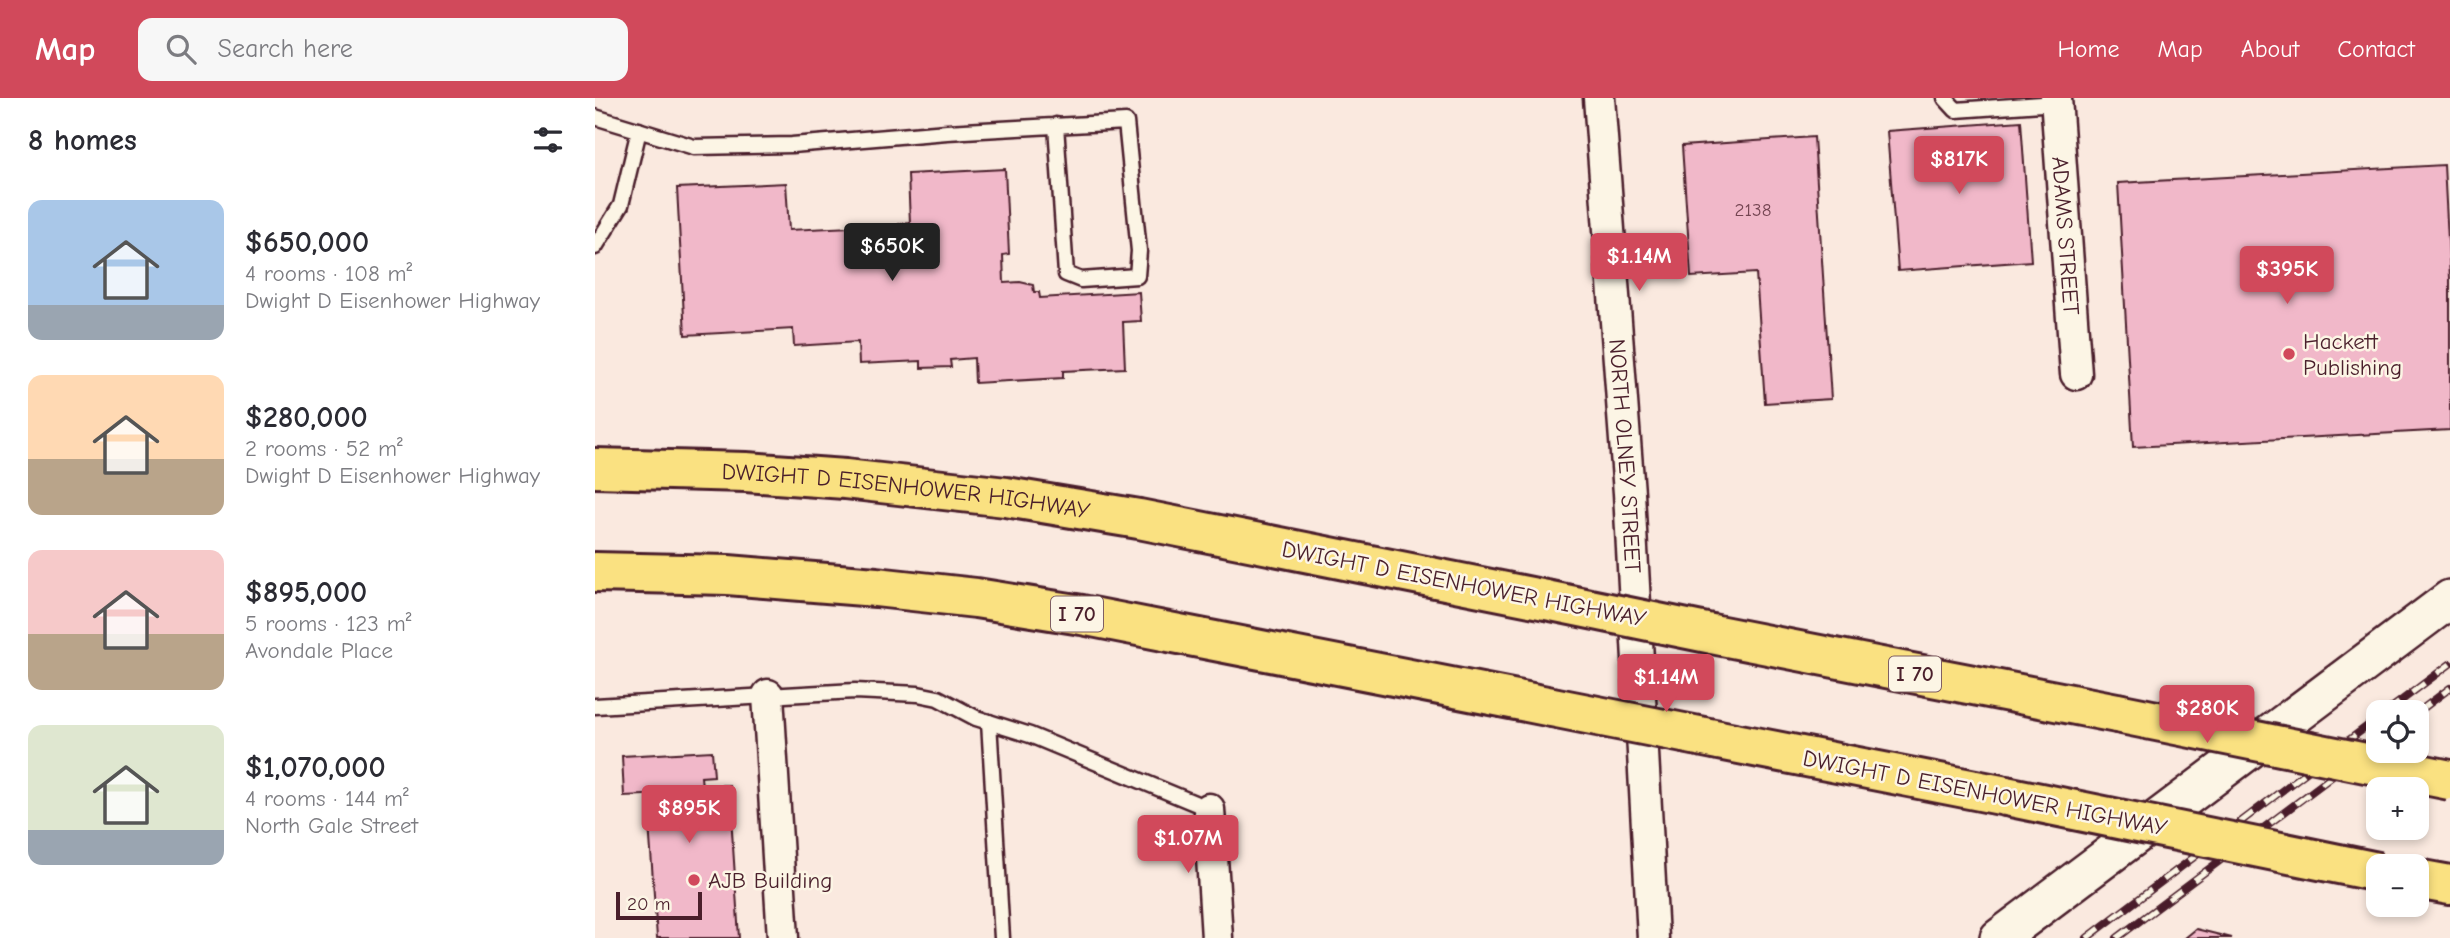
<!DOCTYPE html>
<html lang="en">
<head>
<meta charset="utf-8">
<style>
  body { margin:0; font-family:"Comic Neue",sans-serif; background:#f7f7f7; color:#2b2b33; height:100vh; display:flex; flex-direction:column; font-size:26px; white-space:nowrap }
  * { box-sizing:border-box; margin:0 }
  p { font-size:23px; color:#7c7c81 }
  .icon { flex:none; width:38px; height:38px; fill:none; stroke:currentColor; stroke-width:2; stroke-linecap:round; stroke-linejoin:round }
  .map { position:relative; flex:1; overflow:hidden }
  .drawer { display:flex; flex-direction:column; background:#fff; width:595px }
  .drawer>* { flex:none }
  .tools { position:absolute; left:1771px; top:602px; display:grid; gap:14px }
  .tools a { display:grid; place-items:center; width:63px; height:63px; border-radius:14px; background:#fff; box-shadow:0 4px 10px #0003; font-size:35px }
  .scale { position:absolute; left:21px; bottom:18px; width:86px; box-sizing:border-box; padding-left:7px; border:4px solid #4a1f2b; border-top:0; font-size:19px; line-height:24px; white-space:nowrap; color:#4a1f2b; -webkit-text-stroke:5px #fcf5e5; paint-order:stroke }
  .price { position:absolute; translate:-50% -60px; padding:0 16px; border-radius:7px; background:#d1495b; color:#fff; font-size:23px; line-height:46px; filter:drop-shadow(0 2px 4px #0008) }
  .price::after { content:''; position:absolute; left:50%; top:42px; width:21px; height:16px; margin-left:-10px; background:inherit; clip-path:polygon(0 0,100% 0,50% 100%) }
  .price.current { background:#222; color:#fff }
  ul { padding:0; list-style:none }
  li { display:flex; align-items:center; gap:21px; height:175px; padding:0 28px }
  li span { display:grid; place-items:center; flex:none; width:196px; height:140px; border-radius:14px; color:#555 }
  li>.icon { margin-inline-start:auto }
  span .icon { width:84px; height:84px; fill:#fffc; stroke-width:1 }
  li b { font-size:30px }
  h2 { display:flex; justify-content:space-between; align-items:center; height:84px; padding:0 28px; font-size:30px }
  header { display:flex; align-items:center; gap:42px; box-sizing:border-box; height:98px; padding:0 35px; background:#d1495b; color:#fff }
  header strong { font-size:33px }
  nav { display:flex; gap:38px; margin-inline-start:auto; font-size:24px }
  .search { width:490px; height:63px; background:#f7f7f7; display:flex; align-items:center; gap:18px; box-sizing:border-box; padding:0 24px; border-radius:14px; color:#7c7c81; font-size:26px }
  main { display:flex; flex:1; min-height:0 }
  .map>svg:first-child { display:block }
</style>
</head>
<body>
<header>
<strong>Map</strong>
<div class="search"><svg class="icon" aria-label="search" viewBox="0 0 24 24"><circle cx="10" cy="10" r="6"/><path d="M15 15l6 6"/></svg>Search here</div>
<nav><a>Home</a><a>Map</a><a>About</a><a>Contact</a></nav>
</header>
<main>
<section class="drawer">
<h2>8 homes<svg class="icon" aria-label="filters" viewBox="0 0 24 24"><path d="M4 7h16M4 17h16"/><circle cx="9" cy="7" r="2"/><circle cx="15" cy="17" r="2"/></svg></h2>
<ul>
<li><span style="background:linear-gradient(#a9c7e8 75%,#9aa5b1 0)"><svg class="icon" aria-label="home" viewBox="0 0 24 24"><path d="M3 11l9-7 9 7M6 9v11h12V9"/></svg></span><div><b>$650,000</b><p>4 rooms · 108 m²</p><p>Dwight D Eisenhower Highway</p></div></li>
<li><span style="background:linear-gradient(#ffd9b3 60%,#b9a48a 0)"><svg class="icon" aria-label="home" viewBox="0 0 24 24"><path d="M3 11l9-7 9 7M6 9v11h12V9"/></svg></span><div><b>$280,000</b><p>2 rooms · 52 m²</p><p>Dwight D Eisenhower Highway</p></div></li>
<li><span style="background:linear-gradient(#f6c9c9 60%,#b9a48a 0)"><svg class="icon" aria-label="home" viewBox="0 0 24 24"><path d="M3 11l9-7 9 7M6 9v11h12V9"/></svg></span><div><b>$895,000</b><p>5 rooms · 123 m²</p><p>Avondale Place</p></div></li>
<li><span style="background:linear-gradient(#dfe7d0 75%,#9aa5b1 0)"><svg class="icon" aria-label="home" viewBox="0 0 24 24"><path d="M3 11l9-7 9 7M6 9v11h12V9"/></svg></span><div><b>$1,070,000</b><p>4 rooms · 144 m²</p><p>North Gale Street</p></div></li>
</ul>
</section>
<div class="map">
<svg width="1855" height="840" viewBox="0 0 1855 840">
  <rect width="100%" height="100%" fill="#fae9df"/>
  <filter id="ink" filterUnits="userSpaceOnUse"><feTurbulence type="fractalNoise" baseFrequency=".0143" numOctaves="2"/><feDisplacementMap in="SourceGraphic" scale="14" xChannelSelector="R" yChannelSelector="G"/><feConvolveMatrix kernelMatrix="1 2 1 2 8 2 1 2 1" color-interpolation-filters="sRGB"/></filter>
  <g filter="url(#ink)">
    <g fill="#f1b8c9" stroke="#4a1f2b" stroke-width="2">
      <polygon points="1426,23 1436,163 1303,173 1292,33"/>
      <polygon points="1219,39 1236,301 1170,305 1161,175 1096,179 1087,48"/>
      <polygon points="1849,67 1855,180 1855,332 1538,349 1523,85"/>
      <polygon points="410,71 414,156 408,157 409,185 425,184 438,187 439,194 444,194 445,200 544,194 546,223 528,224 530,270 468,273 468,280 380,285 379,260 355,262 356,269 326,270 326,263 264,266 263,244 199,248 198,231 90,237 82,90 191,85 194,132 256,129 257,159 294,157 293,137 304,126 315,125 313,76"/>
      <polygon points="117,653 119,678 106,679 107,688 134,687 144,840 62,840 54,725 73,724 71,696 29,698 27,658"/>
      <polygon points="1601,831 1637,840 1590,840"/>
    </g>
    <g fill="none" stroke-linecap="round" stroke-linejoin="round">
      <defs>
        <g id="service">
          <polyline points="1350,0 1361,12 1461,5"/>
          <polyline points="0,19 99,49 197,47 352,34 531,24 544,153 542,178 486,182 471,176 461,27"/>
          <polyline points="0,149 26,107 44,32"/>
          <polyline points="0,608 260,593 323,596 343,600 381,620 435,637 614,711"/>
          <polyline points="394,624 407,840"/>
        </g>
        <g id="minor">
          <path id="s1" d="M1004 0 1034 395 1058 840"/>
          <path id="s2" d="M1461 0 1481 276"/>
          <polyline points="173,597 188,840"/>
          <polyline points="614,711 622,840"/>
        </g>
        <polyline id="tertiary" points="1404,840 1855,501"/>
        <g id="motorway">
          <path id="s3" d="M0 370 151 374 250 381 411 399 544 421 951 502"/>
          <polyline points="0,474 133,477 281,489 381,500 487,517 957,609"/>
          <polyline points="1117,536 1522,615"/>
          <polyline points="1124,642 1411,698"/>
          <polyline points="1822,781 1855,787"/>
        </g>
      </defs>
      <use href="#service" stroke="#4a1f2b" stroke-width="19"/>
      <use href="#minor" stroke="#4a1f2b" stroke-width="35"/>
      <use href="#tertiary" stroke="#4a1f2b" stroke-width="42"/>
      <use href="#motorway" stroke="#4a1f2b" stroke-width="44"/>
      <use href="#service" stroke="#fcf5e5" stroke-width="14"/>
      <use href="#minor" stroke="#fcf5e5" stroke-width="30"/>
      <use href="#tertiary" stroke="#fcf5e5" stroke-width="37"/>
      <use href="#motorway" stroke="#fae181" stroke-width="38"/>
      <defs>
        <g id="rail">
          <polyline points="1791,614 1855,566"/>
          <polyline points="1822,615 1855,590"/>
          <polyline points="1492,840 1783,620"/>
          <polyline points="1522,840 1783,644"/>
        </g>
      </defs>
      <use href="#rail" stroke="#4a1f2b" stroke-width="8"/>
      <use href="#rail" stroke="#fcf5e5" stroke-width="5" stroke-dasharray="16" stroke-linecap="butt"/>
      <defs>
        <g id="motorway-bridge">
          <polyline points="951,502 1117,536"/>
          <polyline points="957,609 1124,642"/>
          <polyline points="1522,615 1855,682"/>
          <polyline points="1411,698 1783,774"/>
        </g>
      </defs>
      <use href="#motorway-bridge" stroke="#4a1f2b" stroke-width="44" stroke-linecap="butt"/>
      <use href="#motorway-bridge" stroke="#fae181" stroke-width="38"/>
    </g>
  </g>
  <g fill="#d1495b" stroke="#fcf5e5" stroke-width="2.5">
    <circle cx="1694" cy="256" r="7"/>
    <circle cx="99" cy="782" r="7"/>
  </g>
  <g text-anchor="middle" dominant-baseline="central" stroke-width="5" stroke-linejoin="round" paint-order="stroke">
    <g font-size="19" fill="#744552">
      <text x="1158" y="112">2138</text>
    </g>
    <g fill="#fcf5e5" stroke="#7f5f63" stroke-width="2">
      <rect x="456" y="498.5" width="52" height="35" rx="5"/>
      <rect x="1294" y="558.5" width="52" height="35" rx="5"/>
    </g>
    <g font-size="21" font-weight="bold" fill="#4a1f2b">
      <text x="482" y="516">I 70</text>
      <text x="1320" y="576">I 70</text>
    </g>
    <g font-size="23" fill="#4a1f2b" stroke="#fcf5e5">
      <text stroke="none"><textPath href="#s2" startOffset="138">ADAMS STREET</textPath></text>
      <text stroke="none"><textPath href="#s1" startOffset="359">NORTH OLNEY STREET</textPath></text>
      <text stroke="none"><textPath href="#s3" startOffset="312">DWIGHT D EISENHOWER HIGHWAY</textPath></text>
      <text transform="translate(869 486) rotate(11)">DWIGHT D EISENHOWER HIGHWAY</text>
      <text transform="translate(1390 695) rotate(11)">DWIGHT D EISENHOWER HIGHWAY</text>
    </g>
    <g font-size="23" fill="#4a1f2b" stroke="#fcf5e5" text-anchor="start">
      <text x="1708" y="243">Hackett<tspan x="1708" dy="26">Publishing</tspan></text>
      <text x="113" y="782">AJB Building</text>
    </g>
  </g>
</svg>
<div class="tools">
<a><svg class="icon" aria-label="locate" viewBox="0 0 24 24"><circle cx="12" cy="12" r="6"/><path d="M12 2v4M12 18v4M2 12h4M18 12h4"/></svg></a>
<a>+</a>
<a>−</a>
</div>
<div class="scale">20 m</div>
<b class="price" style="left:1364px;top:98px">$817K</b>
<b class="price current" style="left:297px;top:185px">$650K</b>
<b class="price" style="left:1044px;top:195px">$1.14M</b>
<b class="price" style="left:1692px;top:208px">$395K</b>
<b class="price" style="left:1071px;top:616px">$1.14M</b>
<b class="price" style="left:1612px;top:647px">$280K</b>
<b class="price" style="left:94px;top:747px">$895K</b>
<b class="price" style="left:593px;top:777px">$1.07M</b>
</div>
</main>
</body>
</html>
